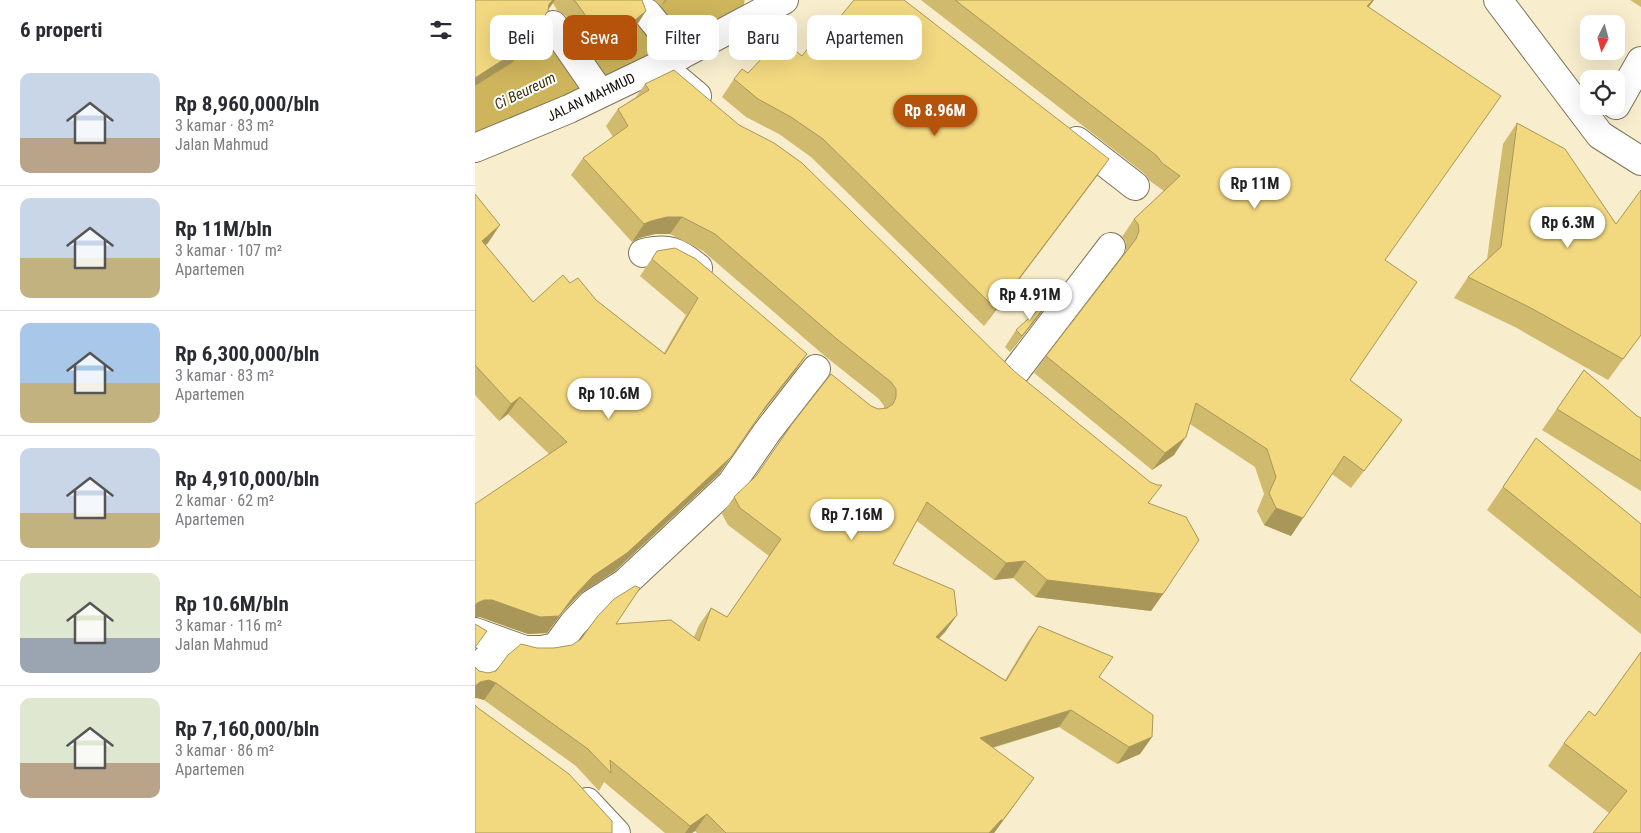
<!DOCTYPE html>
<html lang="id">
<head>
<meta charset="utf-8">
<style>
  body { margin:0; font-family:"Roboto Condensed",sans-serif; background:#f2f2f3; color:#2b2b33; height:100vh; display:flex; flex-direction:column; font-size:19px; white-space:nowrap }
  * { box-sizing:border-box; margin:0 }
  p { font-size:16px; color:#7c7c81 }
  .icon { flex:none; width:28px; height:28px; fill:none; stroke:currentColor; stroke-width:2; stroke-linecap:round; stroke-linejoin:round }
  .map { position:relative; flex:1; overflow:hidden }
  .side { display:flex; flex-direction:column; background:#fff; width:475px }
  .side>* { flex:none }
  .banner { position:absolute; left:15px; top:15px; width:475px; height:45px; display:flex; gap:10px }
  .needle { width:32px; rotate:186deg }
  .controls { position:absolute; left:1105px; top:15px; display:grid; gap:10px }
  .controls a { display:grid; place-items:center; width:45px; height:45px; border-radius:10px; background:#fff; box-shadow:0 5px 20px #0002; font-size:25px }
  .price { position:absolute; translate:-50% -42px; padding:0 11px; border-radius:18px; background:#fff; color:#222; font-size:16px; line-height:32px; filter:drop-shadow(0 1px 2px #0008) }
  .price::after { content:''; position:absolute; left:50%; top:30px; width:15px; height:11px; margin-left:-8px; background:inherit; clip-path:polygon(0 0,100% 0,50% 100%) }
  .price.on { background:#b45309; color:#fff }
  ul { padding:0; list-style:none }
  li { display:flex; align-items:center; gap:15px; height:125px; padding:0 20px }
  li+li { border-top:1px solid #e1e1e2 }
  li span { display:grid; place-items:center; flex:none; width:140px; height:100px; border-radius:10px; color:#555 }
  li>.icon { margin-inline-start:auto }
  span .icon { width:60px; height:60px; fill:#fffc; stroke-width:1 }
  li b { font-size:21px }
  h2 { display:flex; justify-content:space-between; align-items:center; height:60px; padding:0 20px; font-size:21px }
  .tag { padding:0 18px; border-radius:10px; background:#fff; box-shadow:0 5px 20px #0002; font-size:18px; line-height:45px }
  .tag.on { background:#b45309; color:#fff }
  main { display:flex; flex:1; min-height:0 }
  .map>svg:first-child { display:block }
</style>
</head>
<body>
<main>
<section class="side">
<h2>6 properti<svg class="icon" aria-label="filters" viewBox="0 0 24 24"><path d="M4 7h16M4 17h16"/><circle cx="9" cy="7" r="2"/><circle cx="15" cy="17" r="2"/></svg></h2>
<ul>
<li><span style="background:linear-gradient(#c9d6e8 65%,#b9a48a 0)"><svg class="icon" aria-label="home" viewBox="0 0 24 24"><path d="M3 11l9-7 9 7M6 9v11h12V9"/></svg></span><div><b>Rp 8,960,000/bln</b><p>3 kamar · 83 m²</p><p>Jalan Mahmud</p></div></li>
<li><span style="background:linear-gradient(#c9d6e8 60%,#c2b280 0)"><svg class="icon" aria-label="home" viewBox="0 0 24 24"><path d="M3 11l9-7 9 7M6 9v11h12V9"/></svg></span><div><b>Rp 11M/bln</b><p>3 kamar · 107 m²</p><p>Apartemen</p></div></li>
<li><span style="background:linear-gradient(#a9c7e8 60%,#c2b280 0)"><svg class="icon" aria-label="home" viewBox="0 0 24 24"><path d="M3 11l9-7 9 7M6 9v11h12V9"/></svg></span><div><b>Rp 6,300,000/bln</b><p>3 kamar · 83 m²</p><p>Apartemen</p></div></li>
<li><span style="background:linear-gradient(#c9d6e8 65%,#c2b280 0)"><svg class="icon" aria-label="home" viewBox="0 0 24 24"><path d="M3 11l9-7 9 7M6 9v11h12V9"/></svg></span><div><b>Rp 4,910,000/bln</b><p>2 kamar · 62 m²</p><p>Apartemen</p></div></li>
<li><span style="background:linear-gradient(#dfe7d0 65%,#9aa5b1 0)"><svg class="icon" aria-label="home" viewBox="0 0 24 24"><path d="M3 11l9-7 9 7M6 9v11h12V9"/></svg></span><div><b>Rp 10.6M/bln</b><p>3 kamar · 116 m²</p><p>Jalan Mahmud</p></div></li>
<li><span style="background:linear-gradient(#dfe7d0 65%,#b9a48a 0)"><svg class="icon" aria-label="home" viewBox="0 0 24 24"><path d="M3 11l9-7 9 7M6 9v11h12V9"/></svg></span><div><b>Rp 7,160,000/bln</b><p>3 kamar · 86 m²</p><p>Apartemen</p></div></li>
</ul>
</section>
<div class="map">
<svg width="1166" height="833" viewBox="0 0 1166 833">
  <rect width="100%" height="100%" fill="#f8eece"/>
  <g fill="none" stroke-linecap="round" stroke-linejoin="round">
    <polyline stroke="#ceb55c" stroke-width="71" points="0,115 148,41 234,0"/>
    <defs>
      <g id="minor">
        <polyline points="1023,0 1125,135 1166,161"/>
        <polyline points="172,13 206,55"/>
        <polyline points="78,25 125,93"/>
        <polyline points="185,65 222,96"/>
        <polyline points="1141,105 1166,61"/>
        <polyline points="602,141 660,186"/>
        <polyline points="0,148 94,109 206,55 309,0"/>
        <path d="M168 253C193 247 203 251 223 268"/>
        <polyline points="537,376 636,247"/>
        <polyline points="0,632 50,650 67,650 81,647 98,624 117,604 150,583 256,484 292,432 341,369"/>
        <path d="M0 675C6 662 19 652 30 644"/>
        <polyline points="112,802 141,833"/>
      </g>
    </defs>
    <use href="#minor" stroke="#7c7457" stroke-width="30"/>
    <use href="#minor" stroke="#fff" stroke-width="28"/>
  </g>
  <g fill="#d0ba6d">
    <polygon points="0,0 167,0 162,25 145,38 140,31 113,48 91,16 82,10 78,3 38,62"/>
    <polygon points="179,0 192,0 186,6"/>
    <polygon points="446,0 899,0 894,7 910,260 875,380 915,437 876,488 857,474 816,536 789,525 782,511 789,494 780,467 715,424 699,455 677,470 559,373 571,356 650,253 651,249 651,242 647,237 659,219 689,191 675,181 670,174"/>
    <polygon points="1155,0 1166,0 1166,7"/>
    <polygon points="360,23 622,176 509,326 336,157 304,134 271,117 247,97 259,79 273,73 327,56"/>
    <polygon points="170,84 674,504 688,594 676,611 560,597 538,578 519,580 442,521 418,564 482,615 470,632 464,638 530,680 552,643 564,626 624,677 677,737 665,754 642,764 584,727 518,748 559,778 519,833 222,833 220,831 217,833 190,833 129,782 124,791 101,766 9,700 2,698 0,698 0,667 4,671 13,673 21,671 62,648 79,648 97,645 141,624 219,637 224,625 236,608 252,617 294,556 253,525 247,514 259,497 396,406 403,409 409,409 409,406 404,399 351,357 228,251 195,234 180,234 164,238 157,242 96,175 108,158 138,137 131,126 143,109 161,97"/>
    <polygon points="1042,123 1141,224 1166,335 1133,380 1040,327 979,298 993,277 1012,259 1028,144"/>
    <polygon points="0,194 13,243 10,245 58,302 95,283 121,300 189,353 211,315 165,276 182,251 332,354 320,371 280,422 244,474 140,571 106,593 87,613 72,633 53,634 5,617 74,454 33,414 24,421 0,395"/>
    <polygon points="566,313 535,352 530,347 541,330"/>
    <polygon points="1109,370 1162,416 1166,418 1166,491 1067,430"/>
    <polygon points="1061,438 1166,524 1166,634 1012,510"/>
    <polygon points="1166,652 1166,833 1134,813 1073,766 1089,743 1120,716"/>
  </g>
  <g fill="#a99759">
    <polygon points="78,0 80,0 72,11 74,4"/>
    <polygon points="190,0 192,0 186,6"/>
    <polygon points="898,0 899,0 880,24 892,6"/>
    <polygon points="171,11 162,25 145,38 155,24"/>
    <polygon points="150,17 140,31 113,48 123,33"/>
    <polygon points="48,47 38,62 0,86 0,78"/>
    <polygon points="634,159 622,176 509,326 521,309"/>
    <polygon points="192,217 207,217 195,234 180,234 164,238 157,242 169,224 176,221"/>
    <polygon points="25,225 13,243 0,254 7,241"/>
    <polygon points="577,297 566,313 535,352 547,336"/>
    <polygon points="332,354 320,371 279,423 291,406"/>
    <polygon points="45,397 33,414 24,421 36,404"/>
    <polygon points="927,420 915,437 876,488 889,471"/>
    <polygon points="711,437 699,455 677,470 690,453"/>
    <polygon points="256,457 244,474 140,571 106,593 87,613 72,633 53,634 5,617 0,617 0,606 2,603 9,600 17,600 99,596 118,576"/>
    <polygon points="801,508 828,518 816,536 789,525"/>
    <polygon points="550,561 538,578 519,580 531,563"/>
    <polygon points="572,580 688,594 676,611 560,597"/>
    <polygon points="482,615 470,632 449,654 461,637"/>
    <polygon points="14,680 21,683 9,700 2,698 0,698 0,686 5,682"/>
    <polygon points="596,710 584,727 493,755 505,738"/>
    <polygon points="677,737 665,754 642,764 654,747"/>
    <polygon points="559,778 519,833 514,833"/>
    <polygon points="232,814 220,831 217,833 210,833 215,826"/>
  </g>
  <g fill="#f2d87f" stroke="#a99759">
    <polygon points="0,0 78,0 74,4 73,11 48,47 0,78"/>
    <polygon points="98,0 167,0 171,11 155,24 150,17 123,33 101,2"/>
    <polygon points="379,0 429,0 634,159 521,309 348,139 316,117 283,99 259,79 267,69 273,73 305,39 327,56 356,19 360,23"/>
    <polygon points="480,0 898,0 892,6 1026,96 910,260 942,282 875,380 927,420 889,471 869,456 828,518 801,508 794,493 801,477 792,449 721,403 711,437 690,453 571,356 661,239 664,231 663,224 659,219 705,176 687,163 682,156"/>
    <polygon points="199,70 264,125 299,143 327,163 539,371 675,482 682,485 687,485 673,503 711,517 724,540 688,594 572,580 550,561 531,563 452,502 418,564 479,590 482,615 461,637 531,681 564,626 638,657 624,677 678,715 677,737 654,747 596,710 505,738 559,778 528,820 526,820 514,833 251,833 232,814 215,826 135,760 136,773 113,749 21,683 14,680 5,682 0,686 0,667 4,671 13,673 21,671 33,655 46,644 62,648 79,648 97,645 106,639 122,617 139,599 160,586 165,588 141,624 196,620 224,641 236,608 252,617 306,539 265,508 259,497 281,476 317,424 356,374 396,406 403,409 412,408 418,404 421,397 421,389 416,382 363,340 240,234 207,217 192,217 176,221 169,224 108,158 153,126 143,109 174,90 170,84"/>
    <polygon points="1042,123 1090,149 1141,224 1166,190 1166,335 1148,359 1054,307 993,277 1026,247"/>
    <polygon points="0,194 25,225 7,241 58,302 88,275 95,283 103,278 121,300 190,354 223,298 177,259 182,251 200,248 221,259 332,354 291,406 256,457 152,553 118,576 99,596 84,616 65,617 17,600 9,600 2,603 0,606 0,504 92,442 45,397 36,404 0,365"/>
    <polygon points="577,297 547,336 541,330"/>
    <polygon points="1109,370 1162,416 1166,418 1166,461 1082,409"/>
    <polygon points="1061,438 1166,524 1166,598 1028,487"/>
    <polygon points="0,624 12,631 1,646 0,648"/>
    <polygon points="1166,652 1166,833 1118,833 1152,791 1089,743 1114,711 1120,716"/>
    <polygon points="0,705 3,708 94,774 137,821 137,833 0,833"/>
  </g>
  <g text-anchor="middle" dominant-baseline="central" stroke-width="4" stroke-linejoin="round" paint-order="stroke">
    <g font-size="14" fill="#110e04" stroke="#fff">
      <text transform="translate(116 97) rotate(-25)">JALAN MAHMUD</text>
    </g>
    <g font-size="15" font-style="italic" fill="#40350e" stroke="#fff">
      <text transform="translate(50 91) rotate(-26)">Ci Beureum</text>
    </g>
  </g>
</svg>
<div class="controls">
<a><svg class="needle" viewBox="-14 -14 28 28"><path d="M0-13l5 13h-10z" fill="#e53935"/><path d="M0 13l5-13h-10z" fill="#7c7c81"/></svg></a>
<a><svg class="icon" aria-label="locate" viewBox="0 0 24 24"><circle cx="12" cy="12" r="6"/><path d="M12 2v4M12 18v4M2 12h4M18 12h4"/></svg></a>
</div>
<b class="price on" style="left:460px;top:137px">Rp 8.96M</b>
<b class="price" style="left:780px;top:210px">Rp 11M</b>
<b class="price" style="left:1093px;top:249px">Rp 6.3M</b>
<b class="price" style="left:555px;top:321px">Rp 4.91M</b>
<b class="price" style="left:134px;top:420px">Rp 10.6M</b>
<b class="price" style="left:377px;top:541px">Rp 7.16M</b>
<div class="banner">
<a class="tag">Beli</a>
<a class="tag on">Sewa</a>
<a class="tag">Filter</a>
<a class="tag">Baru</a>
<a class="tag">Apartemen</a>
</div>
</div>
</main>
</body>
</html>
